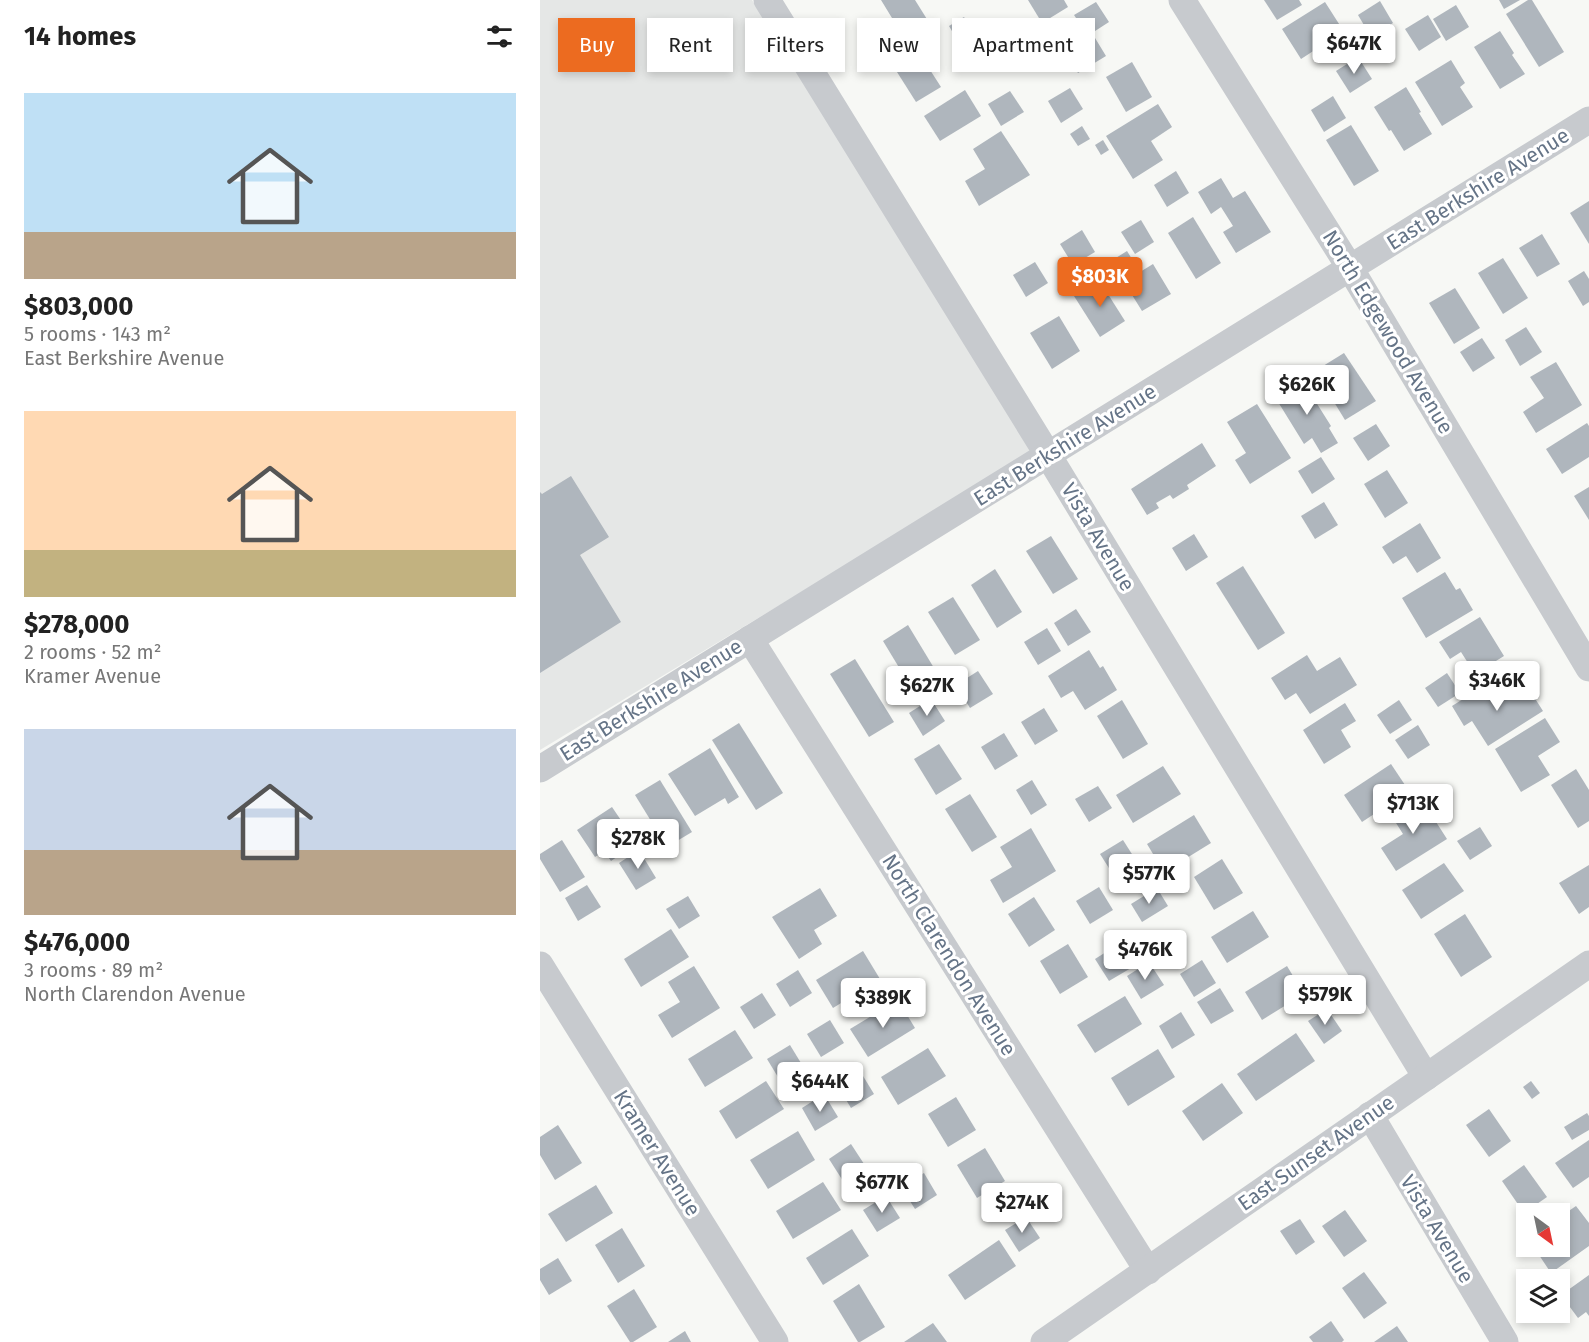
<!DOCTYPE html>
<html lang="en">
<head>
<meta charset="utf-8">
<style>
  body { margin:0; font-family:"Fira Sans",sans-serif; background:#f2f2f2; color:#222; height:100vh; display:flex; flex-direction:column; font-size:22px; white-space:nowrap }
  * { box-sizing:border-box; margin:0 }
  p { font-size:20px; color:#767676 }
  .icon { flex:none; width:33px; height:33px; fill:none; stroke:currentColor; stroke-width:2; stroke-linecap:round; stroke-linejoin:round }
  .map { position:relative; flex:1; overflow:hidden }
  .panel { display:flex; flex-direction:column; background:#fff; width:540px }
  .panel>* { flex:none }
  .banner { position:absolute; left:18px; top:18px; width:570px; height:54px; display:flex; gap:12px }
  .needle { width:39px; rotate:147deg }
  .fabs { position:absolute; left:976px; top:1203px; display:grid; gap:12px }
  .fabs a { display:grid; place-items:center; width:54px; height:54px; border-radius:0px; background:#fff; box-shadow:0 3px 9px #0003; font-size:30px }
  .price { position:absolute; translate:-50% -51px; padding:0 14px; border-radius:6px; background:#fff; color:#222; font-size:20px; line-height:39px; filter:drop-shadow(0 2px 3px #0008) }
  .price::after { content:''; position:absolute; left:50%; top:36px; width:18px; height:14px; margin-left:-9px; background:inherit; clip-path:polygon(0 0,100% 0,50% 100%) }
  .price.active { background:#ec6b20; color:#fff }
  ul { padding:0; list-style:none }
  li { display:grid; align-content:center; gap:12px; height:318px; padding:0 24px }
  li span { display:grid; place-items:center; height:186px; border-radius:0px; color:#555 }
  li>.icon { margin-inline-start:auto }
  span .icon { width:108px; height:108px; fill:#fffc; stroke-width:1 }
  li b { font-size:26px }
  h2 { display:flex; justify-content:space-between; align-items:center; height:72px; padding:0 24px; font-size:26px }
  .chip { padding:0 21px; border-radius:0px; background:#fff; box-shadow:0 3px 9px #0003; font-size:21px; line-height:54px }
  .chip.active { background:#ec6b20; color:#fff }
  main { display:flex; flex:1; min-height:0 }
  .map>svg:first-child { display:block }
</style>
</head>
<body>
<main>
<section class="panel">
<h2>14 homes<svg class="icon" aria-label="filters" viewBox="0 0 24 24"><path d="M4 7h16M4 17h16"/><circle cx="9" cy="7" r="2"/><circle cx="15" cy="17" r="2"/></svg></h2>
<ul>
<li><span style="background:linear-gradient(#bfe0f5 75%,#b9a48a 0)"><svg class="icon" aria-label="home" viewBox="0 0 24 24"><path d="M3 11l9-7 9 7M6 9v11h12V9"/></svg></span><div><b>$803,000</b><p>5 rooms · 143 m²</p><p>East Berkshire Avenue</p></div></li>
<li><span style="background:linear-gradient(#ffd9b3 75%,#c2b280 0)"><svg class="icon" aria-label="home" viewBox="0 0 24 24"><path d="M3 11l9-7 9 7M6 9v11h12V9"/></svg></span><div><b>$278,000</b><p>2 rooms · 52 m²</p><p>Kramer Avenue</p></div></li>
<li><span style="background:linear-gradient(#c9d6e8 65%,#b9a48a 0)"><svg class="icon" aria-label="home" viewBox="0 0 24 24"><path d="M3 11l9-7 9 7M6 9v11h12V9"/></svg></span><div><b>$476,000</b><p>3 rooms · 89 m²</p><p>North Clarendon Avenue</p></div></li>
</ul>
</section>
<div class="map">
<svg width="1049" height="1342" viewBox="0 0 1049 1342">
  <rect width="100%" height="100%" fill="#f7f8f5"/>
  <polygon fill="#e5e7e6" points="0,0 212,0 493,452 0,750"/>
  <g fill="#afb6bd">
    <polygon points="341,0 375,0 390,24 343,52 331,31 352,18"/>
    <polygon points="488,0 524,0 528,7 502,23"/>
    <polygon points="724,0 759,0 762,5 737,20"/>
    <polygon points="959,0 980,0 964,9"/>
    <polygon points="988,0 992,0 1024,52 999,67 966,14"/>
    <polygon points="840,1 853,23 831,37 818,15"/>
    <polygon points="556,2 569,22 552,33 566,56 538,73 516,39 540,24 534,15"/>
    <polygon points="785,2 808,38 785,52 781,46 761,59 742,29"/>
    <polygon points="916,5 929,27 906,41 893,19"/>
    <polygon points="888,15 901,37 879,51 865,29"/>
    <polygon points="424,17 431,28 416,38 409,26"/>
    <polygon points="960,31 974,53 972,55 985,74 960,89 934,47"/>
    <polygon points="374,45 401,87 376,102 350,61"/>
    <polygon points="818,57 832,79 810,93 796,71"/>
    <polygon points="911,60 925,83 920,87 933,107 902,126 875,82"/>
    <polygon points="592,62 612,97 586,112 566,77"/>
    <polygon points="866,87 881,112 879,113 892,134 864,151 851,130 849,131 834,107"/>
    <polygon points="530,88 543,109 521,123 508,101"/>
    <polygon points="425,90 441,116 400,141 384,116"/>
    <polygon points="470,91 484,112 461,126 448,104"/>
    <polygon points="793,96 806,118 784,132 771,110"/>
    <polygon points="618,104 632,127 611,141 623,160 593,179 566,136"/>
    <polygon points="811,125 839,171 814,186 786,140"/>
    <polygon points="542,126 550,139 538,146 530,134"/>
    <polygon points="461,131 490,175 439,206 425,181 445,169 433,149"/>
    <polygon points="563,140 569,150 561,155 555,145"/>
    <polygon points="636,171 649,193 627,207 614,185"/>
    <polygon points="681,178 693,198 705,191 731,232 696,253 683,232 693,226 681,207 671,214 658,192"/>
    <polygon points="1049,201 1049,244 1030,213"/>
    <polygon points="653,217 681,263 656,279 628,233"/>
    <polygon points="601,220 614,242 595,254 581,232"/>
    <polygon points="542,230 555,252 533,265 520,244"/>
    <polygon points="1002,234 1020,264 997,277 979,248"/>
    <polygon points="587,251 600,272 613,264 631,294 602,311 571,261"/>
    <polygon points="963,258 988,298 963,314 938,273"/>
    <polygon points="495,262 508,283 486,297 473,275"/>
    <polygon points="1044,271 1049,279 1049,302 1043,306 1028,281"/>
    <polygon points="559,280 585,321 560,337 534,296"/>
    <polygon points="915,288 940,328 914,344 889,303"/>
    <polygon points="519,316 540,351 512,369 490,333"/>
    <polygon points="986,327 1002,352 980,366 965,340"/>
    <polygon points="942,338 955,358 933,372 920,352"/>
    <polygon points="804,353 836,401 805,420 775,371"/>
    <polygon points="1016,362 1042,405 996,433 983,412 1004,398 990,377"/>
    <polygon points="762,380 791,426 789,428 798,443 781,453 772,438 764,444 735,397"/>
    <polygon points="717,404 751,458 710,484 695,460 706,453 687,422"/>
    <polygon points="1047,423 1049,426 1049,457 1022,474 1006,449"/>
    <polygon points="836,424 850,446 828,461 813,438"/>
    <polygon points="662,443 676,466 647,485 649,489 633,499 630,495 616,503 619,508 607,515 591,489"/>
    <polygon points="781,457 795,479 772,494 758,471"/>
    <polygon points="847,470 868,503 845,518 824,484"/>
    <polygon points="31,476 69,537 40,555 81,622 0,673 0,492 2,494"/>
    <polygon points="1049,487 1049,520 1034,496"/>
    <polygon points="784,502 798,525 775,539 761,516"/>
    <polygon points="880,523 901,558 877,573 866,556 853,564 842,547"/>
    <polygon points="654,534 668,557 646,571 632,548"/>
    <polygon points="511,536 538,579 513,594 486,551"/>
    <polygon points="703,566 745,633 718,650 676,583"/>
    <polygon points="455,569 482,612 457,628 431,585"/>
    <polygon points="905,572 916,590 920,588 933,610 886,638 862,598"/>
    <polygon points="413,597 440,640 415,655 388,612"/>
    <polygon points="536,609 551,632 528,646 514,623"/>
    <polygon points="940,617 964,656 935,674 921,652 910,659 899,642"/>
    <polygon points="368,625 394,668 369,684 343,641"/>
    <polygon points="507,628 521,651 498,665 484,642"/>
    <polygon points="549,650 560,668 563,666 577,690 545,710 533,691 521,698 508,676"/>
    <polygon points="767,655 777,671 800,657 817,685 770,714 756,693 745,700 731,678"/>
    <polygon points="315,659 354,722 329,737 290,674"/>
    <polygon points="438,671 453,694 430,708 416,685"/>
    <polygon points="907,673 920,693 898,707 885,688"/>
    <polygon points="950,682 963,701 987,686 1003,711 948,746 932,721 924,726 912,706"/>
    <polygon points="391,699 405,721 383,736 369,713"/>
    <polygon points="582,700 608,744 583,759 557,716"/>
    <polygon points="859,700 872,720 850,734 837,715"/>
    <polygon points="805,703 816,721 801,730 811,747 784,764 763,730"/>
    <polygon points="504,708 518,731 495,745 481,722"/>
    <polygon points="1005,718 1020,742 998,756 1010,775 981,792 955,749"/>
    <polygon points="199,723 243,793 216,810 172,740"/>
    <polygon points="878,725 890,745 868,759 855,740"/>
    <polygon points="464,733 478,756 455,770 441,747"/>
    <polygon points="399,744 422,779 396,795 374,759"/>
    <polygon points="170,748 199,797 188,804 185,798 155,816 128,774"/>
    <polygon points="851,764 869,791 822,822 804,795"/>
    <polygon points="623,766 641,794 593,823 576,795"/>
    <polygon points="1036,769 1049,790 1049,821 1038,828 1011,785"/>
    <polygon points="120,780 152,832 127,847 95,795"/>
    <polygon points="492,780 507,805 491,815 476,790"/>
    <polygon points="558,786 572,808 549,822 535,799"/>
    <polygon points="430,794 457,837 432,852 405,809"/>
    <polygon points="880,797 907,839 856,871 841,848 863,834 851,815"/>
    <polygon points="72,807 91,835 81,841 87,850 71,861 64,851 55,857 37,830"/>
    <polygon points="654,815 671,843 624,872 607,844"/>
    <polygon points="940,827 952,846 930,860 917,841"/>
    <polygon points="491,828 516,871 463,903 450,880 472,867 460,847"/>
    <polygon points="22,840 45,877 20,892 0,859 0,854"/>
    <polygon points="583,840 597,862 574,876 560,854"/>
    <polygon points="99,850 116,878 96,890 79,863"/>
    <polygon points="682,859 703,893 674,910 654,877"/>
    <polygon points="904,863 924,891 881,919 862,890"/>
    <polygon points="1049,865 1049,907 1039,914 1019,883"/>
    <polygon points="47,885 61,907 38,921 25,898"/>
    <polygon points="559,887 573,910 550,924 536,901"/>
    <polygon points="280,888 297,916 274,930 282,944 259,959 232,917"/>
    <polygon points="617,888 628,906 602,922 591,904"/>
    <polygon points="148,896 160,916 139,929 126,909"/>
    <polygon points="494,897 515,930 489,947 468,914"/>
    <polygon points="713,911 729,937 687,963 671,937"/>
    <polygon points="925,914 952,957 921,977 894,934"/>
    <polygon points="131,929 149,957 101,987 84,959"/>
    <polygon points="528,944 548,977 520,994 500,961"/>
    <polygon points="577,945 591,968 569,981 555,959"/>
    <polygon points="323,951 340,979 293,1008 276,980"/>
    <polygon points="662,960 676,983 654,997 640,974"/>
    <polygon points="609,962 624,985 601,999 587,976"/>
    <polygon points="154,966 180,1008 132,1038 118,1015 140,1002 128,982"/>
    <polygon points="747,966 764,994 722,1020 705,992"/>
    <polygon points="258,970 272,993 250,1007 236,984"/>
    <polygon points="680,988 694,1011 671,1024 657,1002"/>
    <polygon points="222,993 236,1015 214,1029 200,1007"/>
    <polygon points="585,996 602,1024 555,1053 537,1025"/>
    <polygon points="358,1000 375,1028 328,1057 310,1029"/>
    <polygon points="787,1009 802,1031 784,1044 768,1021"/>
    <polygon points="641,1012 655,1035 632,1049 619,1026"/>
    <polygon points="290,1020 304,1043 281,1057 267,1034"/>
    <polygon points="195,1030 213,1058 165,1087 148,1059"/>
    <polygon points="756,1033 775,1061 716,1101 697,1074"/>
    <polygon points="250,1045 264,1068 241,1082 227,1059"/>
    <polygon points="388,1048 406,1076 358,1105 341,1077"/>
    <polygon points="618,1049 635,1077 588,1106 571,1078"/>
    <polygon points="320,1071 334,1094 311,1108 297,1085"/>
    <polygon points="226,1081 244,1109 196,1139 179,1111"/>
    <polygon points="991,1081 1000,1093 992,1099 983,1087"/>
    <polygon points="682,1083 703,1113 663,1141 642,1111"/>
    <polygon points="284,1094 298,1117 275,1131 262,1108"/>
    <polygon points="416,1097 436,1130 408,1147 388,1114"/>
    <polygon points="949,1109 971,1141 949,1157 926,1125"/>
    <polygon points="1047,1113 1049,1116 1049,1130 1032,1140 1024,1127"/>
    <polygon points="18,1125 42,1163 15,1180 0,1155 0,1137"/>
    <polygon points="258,1131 275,1160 228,1189 210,1160"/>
    <polygon points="1049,1140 1049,1177 1033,1188 1015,1163"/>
    <polygon points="311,1144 326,1167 303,1181 289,1159"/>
    <polygon points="445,1148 465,1181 437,1198 417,1165"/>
    <polygon points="984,1165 1007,1197 984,1213 962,1181"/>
    <polygon points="384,1173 397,1195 375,1209 361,1187"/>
    <polygon points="283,1182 301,1210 253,1239 236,1211"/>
    <polygon points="56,1185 73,1213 26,1242 8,1214"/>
    <polygon points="346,1196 360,1218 337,1232 323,1210"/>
    <polygon points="1036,1206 1049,1223 1049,1246 1011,1273 993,1246 1020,1246 1020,1217"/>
    <polygon points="805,1210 827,1241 804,1257 782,1226"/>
    <polygon points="486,1217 500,1238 479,1252 465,1230"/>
    <polygon points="760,1219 775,1242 756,1255 740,1231"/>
    <polygon points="82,1228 105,1266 78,1283 55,1245"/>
    <polygon points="312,1229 329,1256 283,1285 266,1258"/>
    <polygon points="459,1240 476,1266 425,1300 408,1275"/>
    <polygon points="18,1258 32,1281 9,1295 0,1280 0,1269"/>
    <polygon points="824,1272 847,1303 824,1319 802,1288"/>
    <polygon points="1049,1275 1049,1316 1046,1312 1038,1318 1021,1295"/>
    <polygon points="319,1284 345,1327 320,1342 318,1342 293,1301"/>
    <polygon points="94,1289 117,1327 93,1342 90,1342 67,1306"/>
    <polygon points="791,1321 804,1340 802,1342 773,1342 769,1337"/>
    <polygon points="393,1323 407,1342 364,1342"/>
    <polygon points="857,1326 868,1342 834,1342"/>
    <polygon points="145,1331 151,1342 128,1342"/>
  </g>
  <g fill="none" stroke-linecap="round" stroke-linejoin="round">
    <g stroke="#c7cace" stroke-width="27">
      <polyline points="227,0 508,455 886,1077"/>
      <polyline points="642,0 810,268 1049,668"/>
      <polyline points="210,639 608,1271"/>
      <polyline points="0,769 1049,120"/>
      <polyline points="0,965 235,1342"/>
      <polyline points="830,1115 965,1342"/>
      <polyline points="504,1342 1049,964"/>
    </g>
  </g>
  <g text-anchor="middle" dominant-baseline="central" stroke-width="6" stroke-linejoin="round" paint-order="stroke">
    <g font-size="21" fill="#657487" stroke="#fff">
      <text transform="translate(938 189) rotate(-32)">East Berkshire Avenue</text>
      <text transform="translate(848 332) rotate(59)">North Edgewood Avenue</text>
      <text transform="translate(525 445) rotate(-32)">East Berkshire Avenue</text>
      <text transform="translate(558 537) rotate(59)">Vista Avenue</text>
      <text transform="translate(111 700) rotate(-32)">East Berkshire Avenue</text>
      <text transform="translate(409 955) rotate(58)">North Clarendon Avenue</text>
      <text transform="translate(117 1153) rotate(58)">Kramer Avenue</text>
      <text transform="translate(776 1153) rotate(-35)">East Sunset Avenue</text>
      <text transform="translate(897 1229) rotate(59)">Vista Avenue</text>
    </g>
  </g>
</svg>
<div class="fabs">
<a><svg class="needle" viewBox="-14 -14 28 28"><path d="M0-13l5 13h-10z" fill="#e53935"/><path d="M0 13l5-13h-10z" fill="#767676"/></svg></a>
<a><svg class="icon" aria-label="layers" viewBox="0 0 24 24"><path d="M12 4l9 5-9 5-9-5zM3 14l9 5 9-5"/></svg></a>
</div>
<b class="price" style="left:814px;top:75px">$647K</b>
<b class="price active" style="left:560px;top:308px">$803K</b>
<b class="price" style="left:767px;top:416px">$626K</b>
<b class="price" style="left:957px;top:712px">$346K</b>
<b class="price" style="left:387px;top:717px">$627K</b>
<b class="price" style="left:873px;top:835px">$713K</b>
<b class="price" style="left:98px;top:870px">$278K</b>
<b class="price" style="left:609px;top:905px">$577K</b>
<b class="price" style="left:605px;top:981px">$476K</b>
<b class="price" style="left:785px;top:1026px">$579K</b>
<b class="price" style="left:343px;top:1029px">$389K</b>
<b class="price" style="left:280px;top:1113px">$644K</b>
<b class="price" style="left:342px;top:1214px">$677K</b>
<b class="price" style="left:482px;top:1234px">$274K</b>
<div class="banner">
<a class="chip active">Buy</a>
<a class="chip">Rent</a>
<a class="chip">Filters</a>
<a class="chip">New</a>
<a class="chip">Apartment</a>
</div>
</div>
</main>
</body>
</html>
